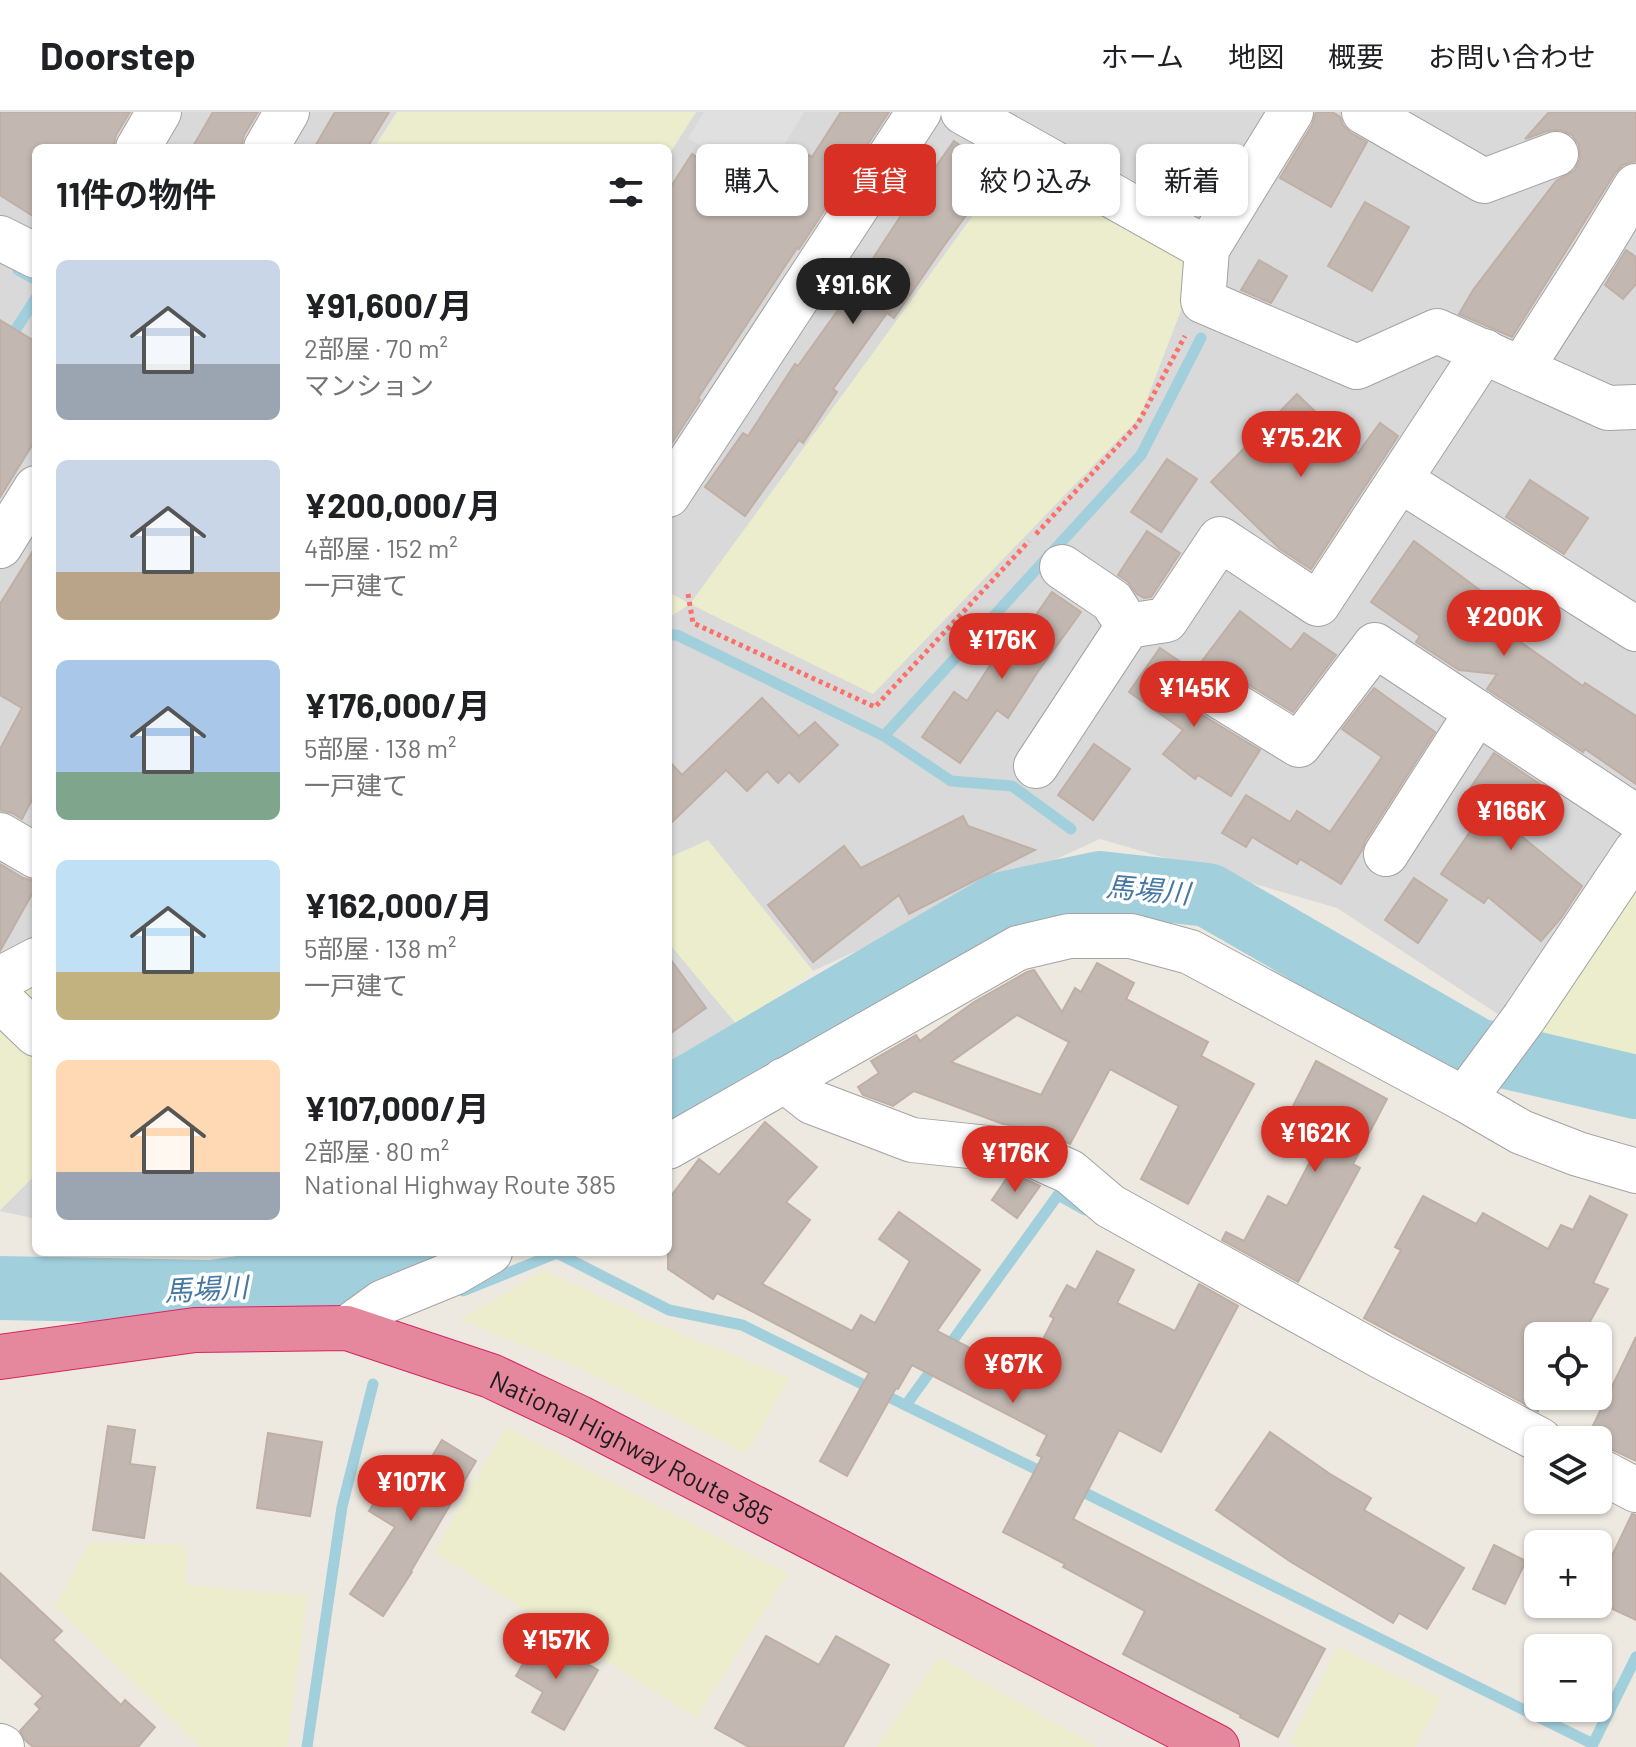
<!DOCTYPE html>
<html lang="ja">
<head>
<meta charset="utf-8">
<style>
  body { margin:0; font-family:Barlow,"Noto Sans JP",sans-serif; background:#f6f6f6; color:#202124; height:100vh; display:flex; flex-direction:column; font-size:30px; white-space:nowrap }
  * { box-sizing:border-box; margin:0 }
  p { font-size:26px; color:#757577 }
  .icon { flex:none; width:44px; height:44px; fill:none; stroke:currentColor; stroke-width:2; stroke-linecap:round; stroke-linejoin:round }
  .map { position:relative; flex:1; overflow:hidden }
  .panel { position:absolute; left:32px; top:32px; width:640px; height:1112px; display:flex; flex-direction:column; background:#fff; border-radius:12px; box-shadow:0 2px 6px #0004 }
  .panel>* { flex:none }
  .hud { position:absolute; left:696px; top:32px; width:760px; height:72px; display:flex; gap:16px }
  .buttons { position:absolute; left:1524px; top:1210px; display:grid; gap:16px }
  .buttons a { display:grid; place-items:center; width:88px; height:88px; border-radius:12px; background:#fff; box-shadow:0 2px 6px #0004; font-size:40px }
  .price { position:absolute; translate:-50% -68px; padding:0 18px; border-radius:28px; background:#d93025; color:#fff; font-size:26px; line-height:52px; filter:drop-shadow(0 2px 4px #0008) }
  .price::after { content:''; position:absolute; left:50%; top:48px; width:24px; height:18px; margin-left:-12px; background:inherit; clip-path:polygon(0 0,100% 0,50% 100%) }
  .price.active { background:#222; color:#fff }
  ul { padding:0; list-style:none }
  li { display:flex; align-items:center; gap:24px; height:200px; padding:0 24px }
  li span { display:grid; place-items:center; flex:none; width:224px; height:160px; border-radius:12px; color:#555 }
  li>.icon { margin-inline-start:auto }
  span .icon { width:96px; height:96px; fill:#fffc; stroke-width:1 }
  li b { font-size:34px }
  h2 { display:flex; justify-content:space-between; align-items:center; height:96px; padding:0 24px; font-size:34px }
  .chip { padding:0 28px; border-radius:12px; background:#fff; box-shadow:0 2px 6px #0004; font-size:28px; line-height:72px }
  .chip.active { background:#d93025; color:#fff }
  header { display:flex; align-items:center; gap:48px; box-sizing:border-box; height:112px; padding:0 40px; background:#fff; border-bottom:2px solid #e0e0e0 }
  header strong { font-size:38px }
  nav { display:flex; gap:44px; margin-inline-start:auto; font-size:28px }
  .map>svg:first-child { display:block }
</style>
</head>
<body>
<header>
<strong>Doorstep</strong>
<nav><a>ホーム</a><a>地図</a><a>概要</a><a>お問い合わせ</a></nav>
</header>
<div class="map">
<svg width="1636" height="1635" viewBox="0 0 1636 1635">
  <rect width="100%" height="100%" fill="#ede9e1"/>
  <g fill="#dad9d9">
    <polygon points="0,0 397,0 374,36 36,36 36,865 0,859"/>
    <polygon points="696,0 1636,0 1636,774 1534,926 1337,796 1100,727 813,859 708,729 668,746 668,506 690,492 668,480 668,44"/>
    <polygon points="668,830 738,914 668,954"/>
    <polygon points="36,1062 36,1107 0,1099 0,1098"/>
  </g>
  <g fill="#ebedcc">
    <polygon points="397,0 696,0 668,44 668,36 374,36"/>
    <polygon points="1017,43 1202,144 1140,305 873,582 690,492 668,505 668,480 690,492"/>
    <polygon points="708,728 813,859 738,914 668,830 668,746"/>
    <polygon points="1636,774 1636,950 1534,926"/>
    <polygon points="0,859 36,865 36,1062 0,1098"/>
    <polygon points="543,1158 685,1224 790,1266 746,1342 584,1258 460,1208"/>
    <polygon points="506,1315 788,1462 696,1606 434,1440"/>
    <polygon points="90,1430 187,1433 186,1473 307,1484 287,1635 200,1635 55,1494"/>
    <polygon points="1338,1535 1441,1586 1416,1635 1298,1635 1290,1631"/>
    <polygon points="939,1545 1096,1634 1095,1635 877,1635"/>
  </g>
  <polygon fill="#e0e0e0" points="704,0 804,0 762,70 688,26"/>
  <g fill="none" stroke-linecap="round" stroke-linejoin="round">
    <g stroke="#a1d0dc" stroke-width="11">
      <polyline points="18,158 36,168"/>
      <polyline points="0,242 36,186"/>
      <polyline points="668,523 677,523 884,624 951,669 1012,674 1071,717"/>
      <polyline points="884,624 1141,343 1201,226"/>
      <polyline points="463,1179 557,1141 669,1198 742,1213 1048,1363"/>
      <polyline points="906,1293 1058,1083 1085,1098"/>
      <polyline points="1075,1376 1593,1632 1636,1545"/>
      <polyline points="307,1635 342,1395 373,1272"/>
    </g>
    <g stroke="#a1d0dc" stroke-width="64">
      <polyline points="668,987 1001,792 1100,771 1208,783 1477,938 1636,975"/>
      <polyline points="0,1176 212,1180 377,1156 405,1140"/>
    </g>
  </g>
  <g fill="#c2b8b1" stroke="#bfafa4" stroke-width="2" fill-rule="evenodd">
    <polygon points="0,0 130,0 116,23 113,36 36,36 36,106 0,83"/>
    <polygon points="213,0 258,0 244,23 241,36 192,36"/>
    <polygon points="335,0 389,0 367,36 314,36"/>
    <polygon points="841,0 889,0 799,137 797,136 698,286 700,288 668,337 668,79 692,42 774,96 809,43 812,45"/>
    <polygon points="1316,0 1332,0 1340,5 1343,13 1351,21 1367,30 1331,95 1280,66 1312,13"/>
    <polygon points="1549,0 1636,0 1636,49 1623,53 1615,61 1512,225 1459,202 1473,178 1556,69 1575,58 1580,47 1579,33 1572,23 1561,18 1547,19 1525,27"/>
    <polygon points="954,29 997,61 943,135 894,206 887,201 833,277 837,280 803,331 799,328 745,404 705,375 743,321 748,324 795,252 798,254 853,177 900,105"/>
    <polygon points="1365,90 1409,115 1372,179 1328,154"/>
    <polygon points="1626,138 1636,145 1636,172 1623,187 1605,173"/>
    <polygon points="1259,148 1287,164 1271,191 1241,178"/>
    <polygon points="0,208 36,230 36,327 0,385"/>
    <polygon points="1297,282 1358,341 1380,311 1398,324 1311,457 1280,437 1211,370"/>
    <polygon points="1167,347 1197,367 1161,420 1131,400"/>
    <polygon points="1530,368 1588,406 1564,442 1506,405"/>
    <polygon points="1147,419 1180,441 1151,485 1144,486 1137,482 1127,469 1118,463"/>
    <polygon points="1414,429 1513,503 1502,517 1583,574 1585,571 1636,604 1636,672 1585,637 1583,640 1487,577 1497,562 1459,558 1416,530 1420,524 1371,490"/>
    <polygon points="36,434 36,680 22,707 12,701 0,698 0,637 22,596 0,583 0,492"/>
    <polygon points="1052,480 1081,500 1037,561 1008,606 997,598 960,651 922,625 954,580 967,589 1000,538 1008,543"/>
    <polygon points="1240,499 1291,538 1304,521 1336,543 1293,600 1216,553 1202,549"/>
    <polygon points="1160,536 1188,555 1181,562 1178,574 1181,587 1189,595 1260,638 1231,684 1198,663 1195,667 1163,642 1183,618 1129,580"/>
    <polygon points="1374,576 1435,620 1365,729 1362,738 1341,772 1300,747 1297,752 1252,725 1246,735 1222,721 1246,683 1290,710 1297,699 1330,720 1382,645 1342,617"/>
    <polygon points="762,586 799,624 815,610 838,633 799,670 789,660 778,671 767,659 747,679 726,658 668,714 668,648 682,663"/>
    <polygon points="1094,632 1130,657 1093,708 1058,683"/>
    <polygon points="1494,641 1550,679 1520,723 1582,774 1561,806 1541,829 1488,785 1484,791 1441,762 1485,698 1465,684"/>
    <polygon points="963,704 968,714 1035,738 909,802 899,783 813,850 768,793 844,734 861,756"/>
    <polygon points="0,752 23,766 36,769 36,775 0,839"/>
    <polygon points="1414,766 1447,788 1418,831 1385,808"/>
    <polygon points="668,844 706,896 668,923"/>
    <path d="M1097 851 1134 871 1126 887 1208 930 1201 944 1254 972 1188 1092 1141 1067 1179 994 1110 957 1070 1032 1036 1017 1003 1012 914 979 893 994 863 983 858 975 879 961 871 949 916 923 920 929 974 890 1027 860 1034 858 1062 900 1075 876 1081 880ZM1017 903 1069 930 1041 983 951 950Z"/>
    <polygon points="1316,949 1387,987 1353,1052 1360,1056 1298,1170 1222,1128 1226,1120 1244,1129 1268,1084 1287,1094 1328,1015 1292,996"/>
    <polygon points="765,1010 817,1055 786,1090 810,1108 762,1172 852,1219 861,1203 875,1211 910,1149 879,1127 899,1100 980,1158 937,1219 1024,1264 1054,1206 1050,1204 1067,1173 1076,1178 1097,1139 1134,1158 1117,1191 1175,1219 1199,1172 1238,1194 1161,1340 1119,1318 1073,1407 1325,1537 1278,1625 1240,1605 1241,1603 1123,1542 1145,1499 1063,1455 1065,1452 1003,1420 1042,1345 1037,1343 1047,1323 912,1253 898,1277 896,1276 847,1364 820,1349 869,1261 717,1181 713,1187 668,1157 668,1088 699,1047 719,1063"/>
    <polygon points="1009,1063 1019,1064 1040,1074 1017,1106 992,1088"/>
    <polygon points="1423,1084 1476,1112 1483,1101 1548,1137 1561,1113 1573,1118 1590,1084 1627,1103 1593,1171 1608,1177 1582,1224 1538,1224 1538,1299 1364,1206 1401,1138 1395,1135"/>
    <polygon points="1636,1225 1636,1349 1598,1331 1598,1328 1587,1326"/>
    <polygon points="108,1314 135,1318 130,1352 155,1355 144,1426 93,1418"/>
    <polygon points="1270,1320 1330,1362 1371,1386 1364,1398 1464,1456 1427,1517 1399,1501 1393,1511 1291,1450 1216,1398"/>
    <polygon points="268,1321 322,1330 310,1404 257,1396"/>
    <polygon points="442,1328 476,1349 411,1459 412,1460 383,1504 350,1482 395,1415 369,1399 396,1355 418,1368"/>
    <polygon points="1632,1402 1636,1403 1636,1508 1598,1490 1598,1473"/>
    <polygon points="1494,1433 1526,1449 1505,1492 1473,1477"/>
    <polygon points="0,1461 62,1519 53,1528 121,1593 125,1588 155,1615 138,1635 33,1635 25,1628 20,1619 40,1597 35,1592 43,1584 0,1545"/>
    <polygon points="539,1524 598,1558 564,1618 532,1600 543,1580 516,1564"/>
    <polygon points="766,1524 819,1553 836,1524 889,1553 843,1635 749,1635 715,1616"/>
  </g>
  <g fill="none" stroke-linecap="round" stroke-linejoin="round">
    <defs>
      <g id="minor">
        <polyline points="963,0 1207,137"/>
        <polyline points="1291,0 1207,137 1203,189 1357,255 1437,219 1608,296 1636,295"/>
        <polyline points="1364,0 1484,69 1556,42"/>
        <polyline points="138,36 159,0"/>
        <polyline points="266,36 287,0"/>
        <polyline points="0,126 36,144"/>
        <polyline points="1521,257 1594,143 1636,74"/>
        <polyline points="1400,368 1636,517"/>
        <polyline points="668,383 919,0"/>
        <polyline points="0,434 36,376"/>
        <polyline points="1062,455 1112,489 1128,514"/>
        <polyline points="1203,574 1299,633 1375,533 1636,705"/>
        <polyline points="1036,654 1128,514 1166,508 1220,427 1318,492 1484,239"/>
        <polyline points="0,723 36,744"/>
        <polyline points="1386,742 1477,600"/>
        <polyline points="0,867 36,848"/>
        <polyline points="0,883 3,890 36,922"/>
        <polyline points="784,968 812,990 912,1028 1026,1040 1070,1060 1110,1094 1382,1245 1540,1328"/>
        <polyline points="1464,987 1524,906 1636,739"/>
        <polyline points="668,1035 1018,836 1069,824 1131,824 1190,840 1464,987 1521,1020 1578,1042 1636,1059"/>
        <polyline points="347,1216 383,1190 454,1161 490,1140"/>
        <polyline points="1598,1358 1636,1378"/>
        <polyline points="0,1634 2,1635"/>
      </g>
      <g id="highway">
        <path id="s1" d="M0 1245 195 1218 347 1216 491 1264 580 1306 1217 1635"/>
      </g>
    </defs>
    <use href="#minor" stroke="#a3a3a3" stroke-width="46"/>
    <use href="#highway" stroke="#d62466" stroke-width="46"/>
    <g stroke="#f97167" stroke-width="5" stroke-dasharray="4 4" stroke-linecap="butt">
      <polyline points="1036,422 1137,313 1185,224"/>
      <polyline points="688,482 693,511 875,595 1029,429"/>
    </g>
    <use href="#minor" stroke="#fff" stroke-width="44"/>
    <use href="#highway" stroke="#e6889d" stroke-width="44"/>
  </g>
  <g text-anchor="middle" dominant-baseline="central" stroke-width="7" stroke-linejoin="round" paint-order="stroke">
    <g font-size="26" fill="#1c1c1c" stroke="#fff">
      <text stroke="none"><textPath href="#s1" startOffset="658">National Highway Route 385</textPath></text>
    </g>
    <g font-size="28" font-style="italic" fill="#4678a3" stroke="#fff">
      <text transform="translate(1148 777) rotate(5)">馬場川</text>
      <text transform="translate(206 1176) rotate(-3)">馬場川</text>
    </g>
  </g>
</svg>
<div class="buttons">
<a><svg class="icon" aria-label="locate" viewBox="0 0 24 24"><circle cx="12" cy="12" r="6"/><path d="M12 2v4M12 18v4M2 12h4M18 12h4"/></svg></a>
<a><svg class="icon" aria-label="layers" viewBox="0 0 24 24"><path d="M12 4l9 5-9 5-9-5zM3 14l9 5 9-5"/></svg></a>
<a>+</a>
<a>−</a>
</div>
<b class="price active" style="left:853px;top:214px">¥91.6K</b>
<b class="price" style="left:1301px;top:367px">¥75.2K</b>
<b class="price" style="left:1504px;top:546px">¥200K</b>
<b class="price" style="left:1002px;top:569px">¥176K</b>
<b class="price" style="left:1194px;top:617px">¥145K</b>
<b class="price" style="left:1511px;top:740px">¥166K</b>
<b class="price" style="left:1315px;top:1062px">¥162K</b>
<b class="price" style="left:1015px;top:1082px">¥176K</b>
<b class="price" style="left:1013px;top:1293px">¥67K</b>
<b class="price" style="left:411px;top:1411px">¥107K</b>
<b class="price" style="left:556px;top:1569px">¥157K</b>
<div class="hud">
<a class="chip">購入</a>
<a class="chip active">賃貸</a>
<a class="chip">絞り込み</a>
<a class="chip">新着</a>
</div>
<section class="panel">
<h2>11件の物件<svg class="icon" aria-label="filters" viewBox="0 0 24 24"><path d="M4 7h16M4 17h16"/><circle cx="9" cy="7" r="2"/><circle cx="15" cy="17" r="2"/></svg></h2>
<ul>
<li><span style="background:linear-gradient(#c9d6e8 65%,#9aa5b1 0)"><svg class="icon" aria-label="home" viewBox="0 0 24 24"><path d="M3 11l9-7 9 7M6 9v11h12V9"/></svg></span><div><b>¥91,600/月</b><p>2部屋 · 70 m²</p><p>マンション</p></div></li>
<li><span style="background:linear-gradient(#c9d6e8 70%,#b9a48a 0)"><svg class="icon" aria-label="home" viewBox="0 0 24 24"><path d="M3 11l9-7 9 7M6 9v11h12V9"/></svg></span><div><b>¥200,000/月</b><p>4部屋 · 152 m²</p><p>一戸建て</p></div></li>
<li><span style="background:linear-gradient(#a9c7e8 70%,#7fa58c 0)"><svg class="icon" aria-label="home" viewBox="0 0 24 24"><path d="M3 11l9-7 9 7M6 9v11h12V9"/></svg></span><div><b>¥176,000/月</b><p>5部屋 · 138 m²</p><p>一戸建て</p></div></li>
<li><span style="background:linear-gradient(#bfe0f5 70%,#c2b280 0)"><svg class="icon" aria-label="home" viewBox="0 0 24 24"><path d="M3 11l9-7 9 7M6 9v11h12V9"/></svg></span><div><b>¥162,000/月</b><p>5部屋 · 138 m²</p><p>一戸建て</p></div></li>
<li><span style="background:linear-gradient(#ffd9b3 70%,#9aa5b1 0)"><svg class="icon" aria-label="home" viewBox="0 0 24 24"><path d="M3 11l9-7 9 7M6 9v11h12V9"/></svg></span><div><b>¥107,000/月</b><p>2部屋 · 80 m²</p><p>National Highway Route 385</p></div></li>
</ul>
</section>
</div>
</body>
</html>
